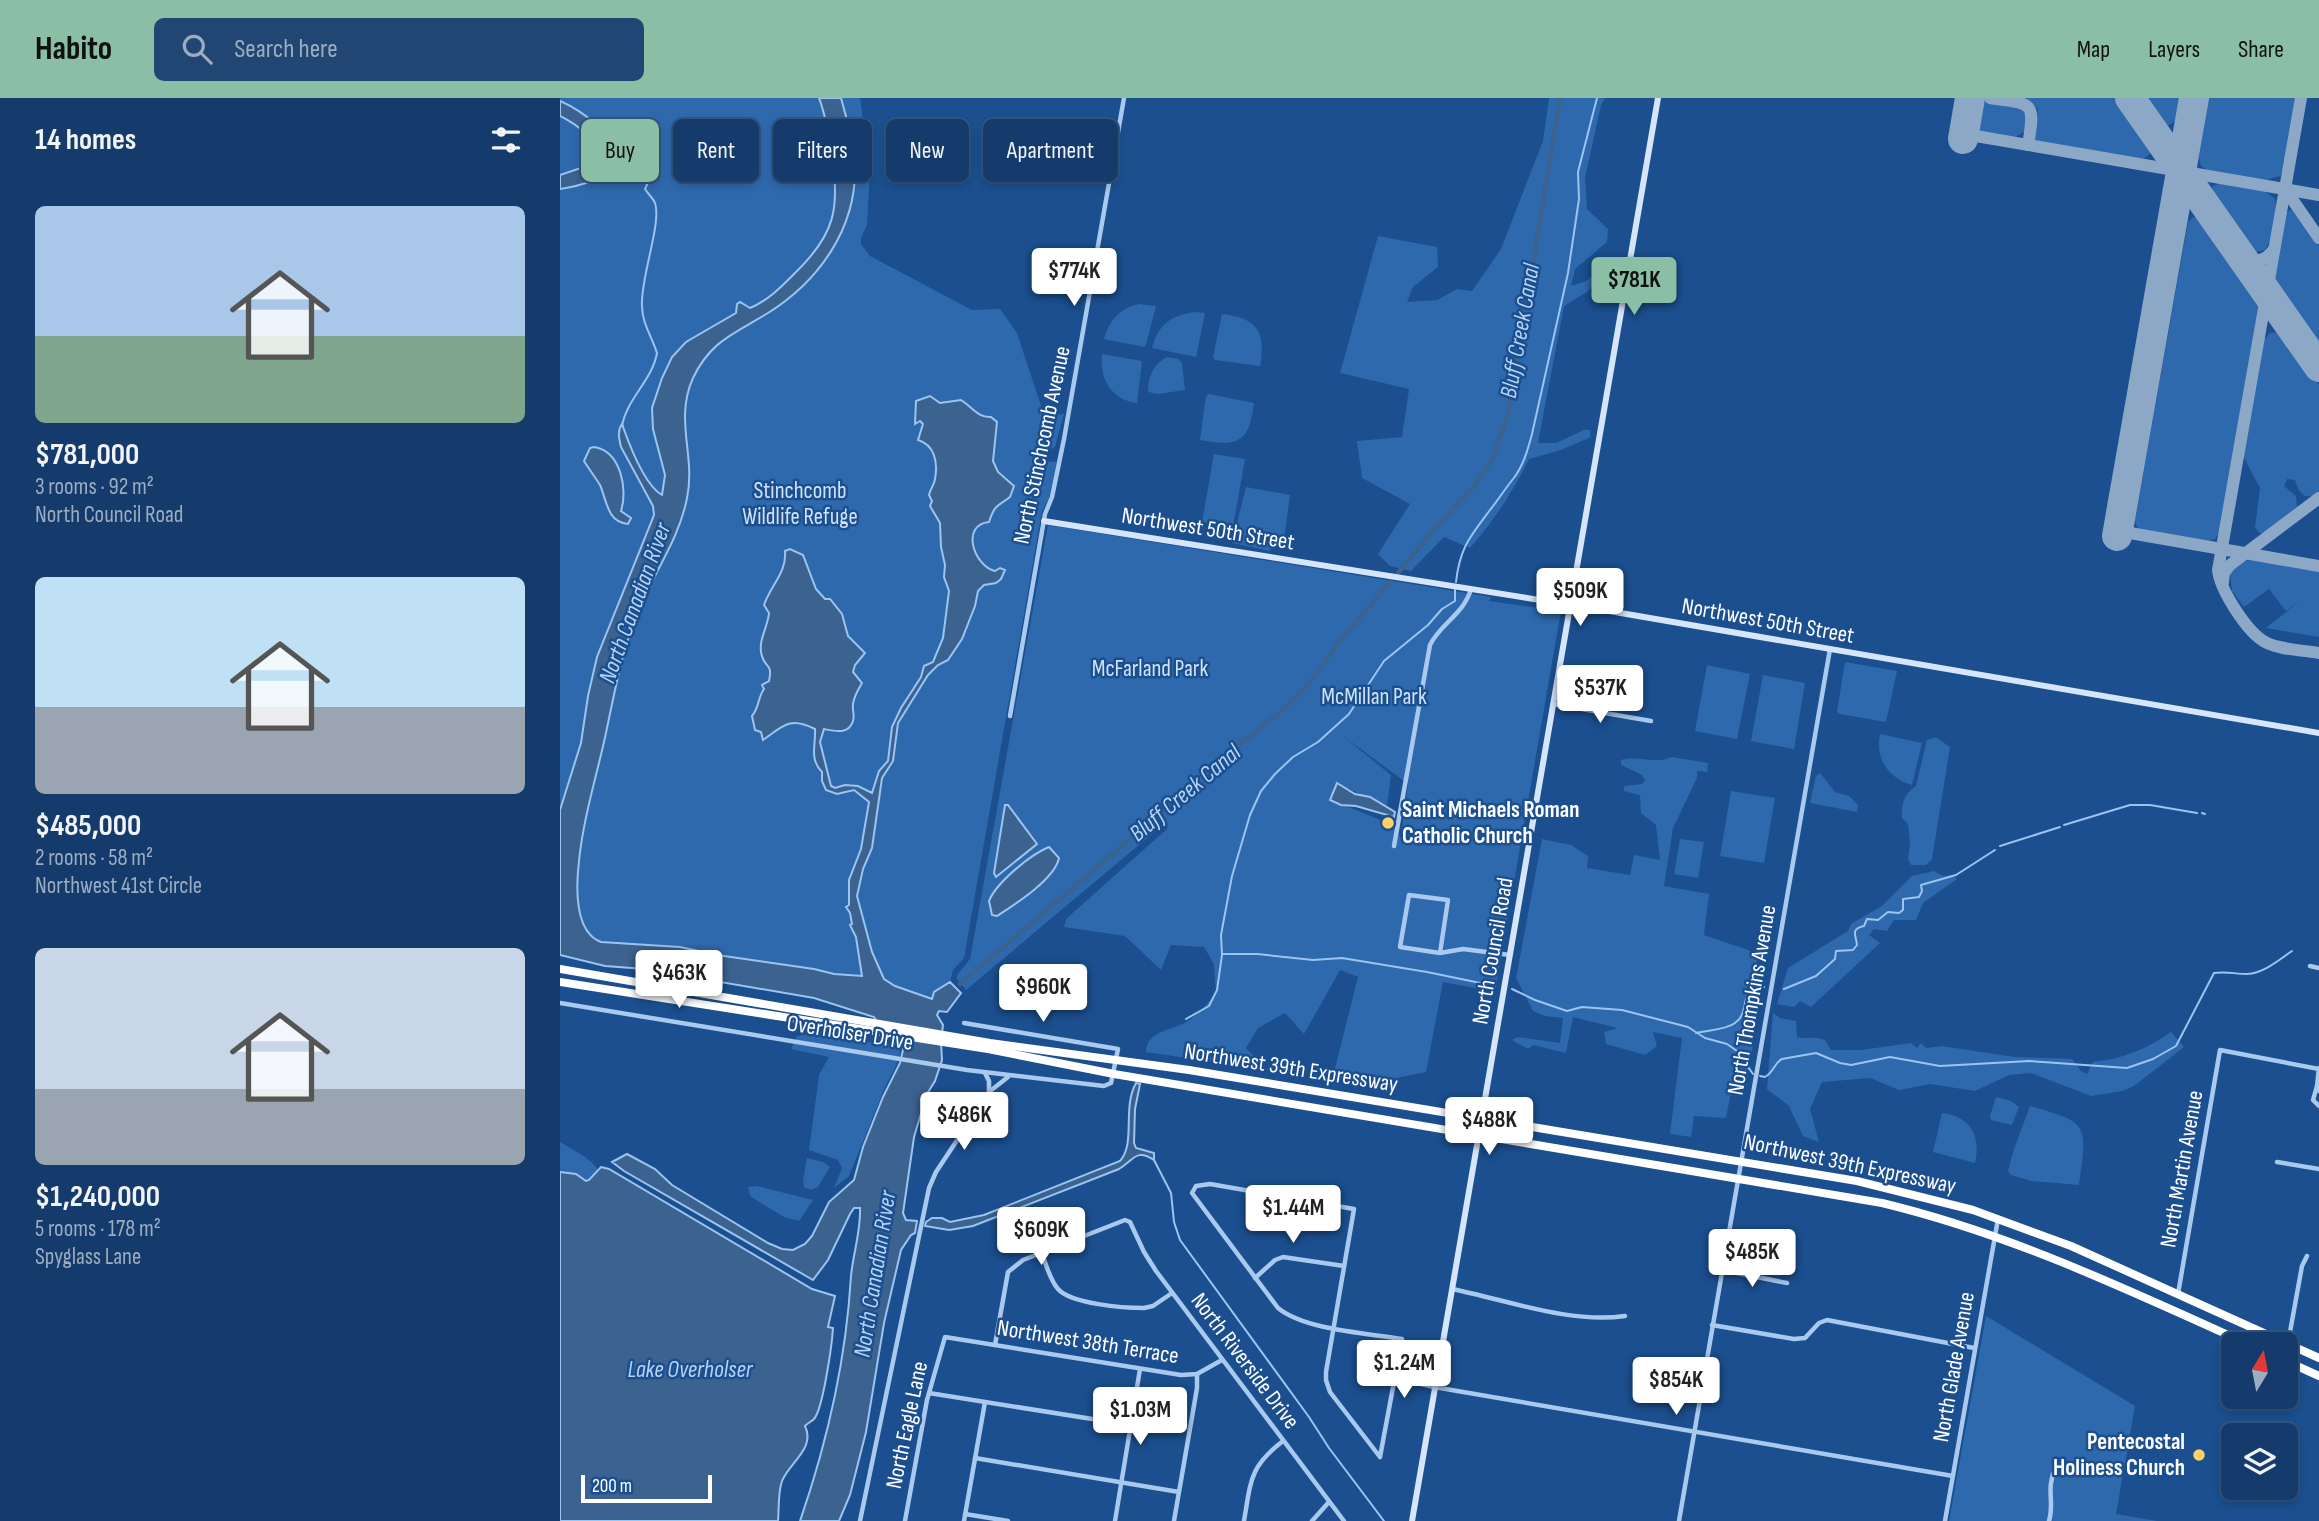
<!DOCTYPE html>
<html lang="en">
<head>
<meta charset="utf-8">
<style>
  body { margin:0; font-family:"Sofia Sans Condensed",sans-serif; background:#214673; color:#f1f3f6; height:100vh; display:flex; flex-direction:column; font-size:26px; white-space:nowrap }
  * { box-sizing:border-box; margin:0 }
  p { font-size:23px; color:#9dadc1 }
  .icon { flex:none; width:38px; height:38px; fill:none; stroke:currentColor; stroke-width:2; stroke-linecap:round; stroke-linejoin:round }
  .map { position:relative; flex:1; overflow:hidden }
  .details { display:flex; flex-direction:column; background:#143b6b; width:560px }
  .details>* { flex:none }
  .top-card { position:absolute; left:21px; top:21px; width:665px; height:63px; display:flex; gap:14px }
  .needle { width:46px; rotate:10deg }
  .tools { position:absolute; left:1661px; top:1234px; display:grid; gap:14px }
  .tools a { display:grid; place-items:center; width:77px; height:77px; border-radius:10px; background:#143b6b; box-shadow:0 4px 10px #0003,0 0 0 2px #33557e; font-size:35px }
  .scale { position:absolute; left:21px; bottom:18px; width:131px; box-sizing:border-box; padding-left:7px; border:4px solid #fff; border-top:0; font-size:19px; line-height:24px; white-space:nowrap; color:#fff; -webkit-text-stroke:5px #1b4f8f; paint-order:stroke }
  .price { position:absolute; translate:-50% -60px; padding:0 16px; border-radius:7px; background:#fff; color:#222; font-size:23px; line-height:46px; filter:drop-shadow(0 2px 4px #0008) }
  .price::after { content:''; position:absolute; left:50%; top:42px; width:21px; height:16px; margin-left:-10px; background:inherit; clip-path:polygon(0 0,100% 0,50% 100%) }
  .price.active { background:#8abfa5; color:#111 }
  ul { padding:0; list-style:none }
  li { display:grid; align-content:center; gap:14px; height:371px; padding:0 35px }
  li span { display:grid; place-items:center; height:217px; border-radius:10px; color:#555 }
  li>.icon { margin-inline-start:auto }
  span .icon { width:126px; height:126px; fill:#fffc; stroke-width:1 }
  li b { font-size:30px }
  h2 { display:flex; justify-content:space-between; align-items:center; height:84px; padding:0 35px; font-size:30px }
  .pill { padding:0 24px; border-radius:10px; background:#143b6b; box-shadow:0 4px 10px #0003,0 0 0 2px #33557e; font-size:24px; line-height:63px }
  .pill.active { background:#8abfa5; color:#111 }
  header { display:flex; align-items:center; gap:42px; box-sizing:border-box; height:98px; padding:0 35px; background:#8abfa5; color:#111 }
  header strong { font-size:33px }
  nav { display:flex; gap:38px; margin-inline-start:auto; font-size:24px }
  .search { width:490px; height:63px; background:#214673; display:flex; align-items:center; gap:18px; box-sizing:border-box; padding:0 24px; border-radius:10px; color:#9dadc1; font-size:26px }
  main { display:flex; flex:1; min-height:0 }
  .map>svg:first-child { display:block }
</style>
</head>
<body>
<header>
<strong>Habito</strong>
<div class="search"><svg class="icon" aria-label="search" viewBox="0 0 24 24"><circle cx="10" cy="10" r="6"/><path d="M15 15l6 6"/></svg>Search here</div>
<nav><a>Map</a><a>Layers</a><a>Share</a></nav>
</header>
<main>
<section class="details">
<h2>14 homes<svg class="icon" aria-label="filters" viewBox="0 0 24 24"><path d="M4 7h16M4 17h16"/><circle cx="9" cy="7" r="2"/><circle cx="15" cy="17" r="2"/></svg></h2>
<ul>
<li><span style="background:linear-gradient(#a9c7e8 60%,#7fa58c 0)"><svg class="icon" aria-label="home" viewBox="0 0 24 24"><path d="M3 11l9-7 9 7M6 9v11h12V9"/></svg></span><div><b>$781,000</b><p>3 rooms · 92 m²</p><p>North Council Road</p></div></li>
<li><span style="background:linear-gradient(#bfe0f5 60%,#9aa5b1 0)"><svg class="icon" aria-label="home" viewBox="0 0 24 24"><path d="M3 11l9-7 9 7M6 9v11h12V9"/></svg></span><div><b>$485,000</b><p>2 rooms · 58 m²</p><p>Northwest 41st Circle</p></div></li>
<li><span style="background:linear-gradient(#c9d6e8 65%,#9aa5b1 0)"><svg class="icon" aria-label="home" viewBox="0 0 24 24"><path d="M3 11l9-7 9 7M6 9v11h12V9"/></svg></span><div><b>$1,240,000</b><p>5 rooms · 178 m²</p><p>Spyglass Lane</p></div></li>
</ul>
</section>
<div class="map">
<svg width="1759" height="1423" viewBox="0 0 1759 1423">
  <rect width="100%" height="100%" fill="#1b4f8f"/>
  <g fill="#2e69ad" fill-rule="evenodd">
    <polygon points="0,0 300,0 310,71 307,127 301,140 301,146 310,158 412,212 440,211 457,235 484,317 504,316 495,349 482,355 484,363 497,364 489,400 482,413 404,860 393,872 390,884 374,894 372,901 335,888 324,881 274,876 101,847 0,844"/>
    <path d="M989 0H1045L1041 7 1025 80 1027 111 1048 131 1047 144 1015 171 1011 188 1026 183 1054 160 1061 163 1060 174 1048 175 1027 194 1004 208 978 345H996L1024 332H1030L1031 339 1001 352 969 361C953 393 934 423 910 450L884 439 851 473 830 468 818 456 850 406 802 380 797 343 842 339 849 291 780 275 818 138 877 149 878 169 853 189 847 204 877 202 897 191 912 193 941 151 983 43Z"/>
    <path d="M1459 0H1558L1590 46C1592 53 1590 59 1582 61L1474 43 1478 11 1470 3Z"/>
    <polygon points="1582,0 1619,0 1615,23 1608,28 1600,26"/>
    <polygon points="1649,0 1736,0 1723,74 1720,78 1706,82 1647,72 1641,68 1639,60"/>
    <polygon points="1417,3 1464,12 1468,20 1464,34 1455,39 1419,33 1414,25"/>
    <polygon points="1660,85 1704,92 1715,101 1716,110 1711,142 1705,152 1696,154 1686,149 1652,99 1652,89"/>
    <polygon points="1731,111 1735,115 1759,148 1759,252 1714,186 1726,115"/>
    <polygon points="1633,119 1642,120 1697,199 1699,207 1659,435 1655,441 1648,443 1582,432 1577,429 1575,423 1628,124"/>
    <path d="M579 206 596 208 586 247 584 249 544 241C549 222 560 210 579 206Z"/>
    <path d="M634 214 645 215 636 259 592 250C598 227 610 218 634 214Z"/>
    <path d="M662 216C697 220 706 233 700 268L655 262 653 259Z"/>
    <path d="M1718 234 1725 238 1759 287V394C1745 404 1739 395 1735 382L1727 381 1724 388 1736 398 1737 409 1703 435H1699L1695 429 1700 390 1683 358 1703 243 1710 235Z"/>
    <path d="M542 256 582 263 577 305C551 302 539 280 542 256Z"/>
    <path d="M607 259 618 261 622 265 625 292 598 296 588 294C588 279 593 266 607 259Z"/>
    <path d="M649 296 694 305C689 345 678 349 640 342L646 298Z"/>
    <polygon points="654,356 685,361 673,429 642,424"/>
    <polygon points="686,389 730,397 724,442 717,442 710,453 672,445"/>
    <path d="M488 427 931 499 929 503 1001 513 935 894 883 884 866 974 812 985 774 974 798 879 780 872 744 936 725 915 698 930 686 950 708 972 586 954C586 932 615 932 628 923 638 917 648 904 656 896L654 866 644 849 611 847 601 872 565 838 504 829 506 821 608 730 604 726 406 892 397 881V877L410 861ZM783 638 848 686 841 739 828 725 771 702 787 690 827 708 831 677Z"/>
    <polygon points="1692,461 1759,473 1759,539 1706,530 1741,502 1726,513 1709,491 1684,509 1672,493 1670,474 1678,465"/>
    <polygon points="1285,564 1337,573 1326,624 1279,616 1277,613"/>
    <polygon points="1147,567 1190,576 1177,641 1135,633"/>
    <polygon points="1203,577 1245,585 1234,651 1191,643"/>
    <path d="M1320 636 1362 645 1352 687C1328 680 1315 661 1320 636Z"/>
    <path d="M1376 639 1390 649 1372 761 1366 767H1351L1348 761 1350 746 1348 726 1342 720C1342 705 1343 697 1356 688L1367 642Z"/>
    <path d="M1112 659 1148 665 1147 674 1137 673V680L1113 730 1104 788 1149 796 1144 837 1197 855V865L1206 869 1186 988 1172 989 1166 1020 1134 1018 1131 1039 1110 1036 1122 940 1093 934 1097 948 1085 957 1046 946 1044 934 1057 930 1013 919 1006 955 973 947 968 951 952 942 958 939 1000 945 1003 920 985 918 973 913 956 880 982 741 1011 747 1028 758 1027 770 1070 777 1074 757 1100 762 1096 727 1081 715 1080 697 1064 693V688L1082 686 1085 682 1082 677 1061 667V662C1079 657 1095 667 1112 659Z"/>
    <polygon points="1260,675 1275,694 1289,698 1298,707 1297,714 1250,705 1256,678"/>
    <polygon points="1171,693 1215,700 1204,765 1160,758"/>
    <polygon points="1120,741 1144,744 1138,780 1114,776"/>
    <polygon points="1374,773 1383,778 1391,777 1397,781 1363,805 1356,822 1334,822 1327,833 1314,831 1309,837 1320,845 1251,909 1240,903 1234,909 1217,906 1228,870 1288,833 1291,826 1322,808 1352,778"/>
    <path d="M1213 915 1220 920 1236 923 1237 939C1247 942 1253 937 1265 942L1271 952H1301L1351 945 1357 950 1361 945 1366 950 1382 948 1454 959 1512 961 1521 973 1527 976 1533 964C1562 961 1587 951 1611 934L1624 949 1574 988 1563 993 1531 998 1471 975 1449 977 1415 993 1370 986 1339 992 1310 980 1262 984 1250 1011 1259 1044 1243 1038 1229 1008 1207 991Z"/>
    <polygon points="256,935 340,949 340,956 335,970 325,989 289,1078 274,1090 282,1070 278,1062 249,1052 259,977 269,959 231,951 237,938"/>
    <polygon points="1436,999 1451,1003 1459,1009 1452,1027 1431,1022 1430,1018"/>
    <path d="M1470 1008C1530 1025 1527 1026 1519 1087L1472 1083 1451 1077 1448 1073 1454 1051Z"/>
    <path d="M1382 1015C1411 1018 1421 1039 1415 1065L1373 1054Z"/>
    <path d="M0 1044C13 1052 30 1059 38 1072L29 1083H25L17 1076 0 1074Z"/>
    <polygon points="247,1060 263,1064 270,1069 258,1089 251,1092 244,1089 243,1082"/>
    <polygon points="197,1088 253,1102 239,1123 224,1119 190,1098 188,1089"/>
    <polygon points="1426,1218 1575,1308 1556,1416 1597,1423 1389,1423"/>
  </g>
  <g fill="#3c6290" stroke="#9cc4f0" stroke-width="2">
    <path d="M259 0H281C287 22 294 45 295 67 297 130 259 183 208 215 176 235 151 242 133 280 114 322 136 358 127 400 119 443 90 480 75 521 60 560 53 603 44 644 35 683 23 723 19 763 16 788 14 834 41 844L120 849 157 857 254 871 274 876 302 878 296 839 290 827 292 826 290 815 286 809 289 807V782L301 751 309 704 294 692 277 696 266 692 262 683V674C249 661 256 647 255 631 229 618 223 628 203 642L201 634 195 632 192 618C199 610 198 599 204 591L202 587 209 583C213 565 205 570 202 558 197 544 208 529 209 515L204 507C211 487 227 474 225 453L230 451 243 457 256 491 265 501H270L282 516 288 538 305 555 295 567 293 574 302 585C298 592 294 598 293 606 292 612 295 618 293 623 289 637 274 633 264 631L260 644 271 688 275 690 285 687 298 688 312 695 319 673 328 663 332 629 341 610 361 579 364 568 373 564 383 540 389 493 384 479 385 467 381 449 380 425 370 408 372 403 369 397C370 391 374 388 375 381 378 365 375 347 358 342L363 326 360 323 355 326 356 303 370 298 380 305 401 302C411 308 418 320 431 319L437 324 433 363 438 374 454 388 450 399C437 409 435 406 429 424 400 427 414 468 435 473L440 470 445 472 441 481 436 485 424 487 418 493 415 508 402 541 388 562 378 567 368 577 338 625 333 663 322 680 312 750 303 771 297 798 312 854 324 881 335 888 372 901 374 894 390 884 401 895 387 914 379 913 377 917 383 927 381 944 382 962 375 983 367 996 354 1039 343 1115 346 1122 357 1123 355 1135 351 1137 341 1152 324 1225 306 1334 290 1397 279 1423H240C268 1342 286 1264 291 1178 293 1156 301 1133 300 1110H294L290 1116 268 1162 253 1182 64 1073 52 1064 67 1056 95 1071 112 1087 208 1145 222 1151 233 1152 245 1146 252 1138 269 1104 294 1082 303 1049 323 999 340 965 343 952 339 940 318 925 314 919 254 900 85 871 45 868 0 857V712L21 645 28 598 37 559 94 417 93 408 61 349C59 341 57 333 62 326 69 346 84 387 102 397L105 377 93 331 92 310 102 280 112 259 126 244 176 215 177 206 180 204 190 210C209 202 222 188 236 174 275 136 280 110 272 57 269 38 266 18 259 0Z"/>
    <path d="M0 3C18 11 63 40 57 64 54 80 14 89 0 91V77L24 69 34 59C36 40 16 26 0 18Z"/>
    <path d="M34 349C61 353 68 392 61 413L71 420 68 426C47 424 47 403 40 387 35 379 29 371 24 363L30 350Z"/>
    <polygon points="777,685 795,696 810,699 835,714 834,719 796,708 781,707 770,702"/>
    <polygon points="445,707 448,707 477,746 436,779 434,775"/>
    <path d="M489 749 499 760C495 781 454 807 437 818L432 817 429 803C436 785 471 756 489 749Z"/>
    <path d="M576 985 580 986 575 1011 574 1045 576 1050 594 1055V1062C576 1050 574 1062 559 1071L413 1128 389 1132 365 1128 366 1124 372 1120H382L390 1124 424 1117 560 1063C576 1045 562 1010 576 985Z"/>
    <path d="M41 1069 49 1071 252 1191 275 1198 268 1229 273 1230C272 1246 263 1311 254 1321 252 1323 248 1325 245 1328 256 1350 229 1365 222 1383 218 1394 219 1411 218 1423H0V1074L16 1076 26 1083 29 1082Z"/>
  </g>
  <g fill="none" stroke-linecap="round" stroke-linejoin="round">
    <g stroke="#9cc4f0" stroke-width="2">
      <path d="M62 328C67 300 92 283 97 255 92 239 82 225 82 208 80 181 102 125 95 105 93 100 88 96 85 91L91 78"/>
      <path d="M896 484C900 449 910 439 930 412 938 402 945 391 953 381 963 369 968 351 972 336L1008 175 1019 101 1018 74 1037 0"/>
      <polyline points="1642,715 1645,716"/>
      <polyline points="1504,727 1570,707 1590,707 1637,715"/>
      <polyline points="1440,748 1500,729"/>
      <polyline points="663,856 697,856 753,862 782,860 867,874 935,888"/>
      <polyline points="952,891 975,902 1007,913 1022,909 1062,912 1128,929 1145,940 1167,946 1177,953 1193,976"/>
      <path d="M1224 891 1256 878 1275 861 1276 853 1293 852 1297 847C1296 837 1290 831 1304 828L1307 821 1318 822 1328 814 1339 815 1343 812V801L1359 799 1362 793 1361 787 1396 777 1435 752"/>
      <polyline points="626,921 649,908 657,892 662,857 661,837 672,778 690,717 701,693 715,676 733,659 758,644 789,616 824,563 868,527 882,511 895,503 895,492"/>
      <path d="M1136 935C1148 932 1166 932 1175 925 1192 913 1176 892 1204 889"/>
      <path d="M1200 978 1205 979C1214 974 1214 965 1222 961L1256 955 1280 965 1291 967 1330 959 1380 968 1469 963 1567 970 1593 961 1616 948 1654 875C1666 873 1675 876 1687 876 1704 875 1719 862 1732 853"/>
      <polyline points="594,1062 611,1095 614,1124 620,1142 749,1319 769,1350 824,1423"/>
    </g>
    <g stroke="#3c6290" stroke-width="4.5">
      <polyline points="838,475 874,431 912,391 932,361 948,317 1000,0"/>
      <polyline points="400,886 605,711 652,668 719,615 748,587 778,545 830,484"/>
    </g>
    <g stroke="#8da7c7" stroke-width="12">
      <path d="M1430 0C1472 7 1476 1 1468 47"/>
      <path d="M1741 0 1658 472C1660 492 1687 534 1705 544 1720 552 1742 552 1759 555"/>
      <polyline points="1404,36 1759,97"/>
      <polyline points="1725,91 1759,140"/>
      <path d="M1678 153C1690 165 1704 166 1714 151"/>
      <polyline points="1562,412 1562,428 1570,435 1759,468"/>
      <polyline points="1663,484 1664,475 1670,467 1759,400"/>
    </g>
    <g stroke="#8da7c7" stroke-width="30">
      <polyline points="1570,0 1759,269"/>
      <polyline points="1403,41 1410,0"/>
      <polyline points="1557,438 1634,0"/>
    </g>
    <g stroke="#a9c9ee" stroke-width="4.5">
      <polyline points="993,606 1091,623"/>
      <polyline points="450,618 485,416 492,399 504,341 564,0"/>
      <path d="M834 748 870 547C880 526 904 516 911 491"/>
      <polyline points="880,855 888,802 849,797 840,849 880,855 903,851 950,857"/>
      <polyline points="1750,868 1759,870"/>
      <polyline points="0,905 407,972 544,988 551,985 558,951 404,925"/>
      <polyline points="1759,970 1757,988 1759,993"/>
      <polyline points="425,975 429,983 429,993"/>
      <polyline points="1757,988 1753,1002 1759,1008"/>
      <polyline points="1717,1064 1759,1071"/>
      <path d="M482 1155C486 1167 490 1182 498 1191 511 1206 564 1210 584 1210L593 1208 612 1195"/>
      <polyline points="1162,1172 1227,1185"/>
      <polyline points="695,1180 715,1162 723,1159 784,1168"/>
      <path d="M892 1191C947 1202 1010 1226 1065 1218"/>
      <polyline points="1618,1196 1660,952 1759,971"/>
      <polyline points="1152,1227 1234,1241 1245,1240 1259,1225 1267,1222 1414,1250"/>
      <polyline points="1728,1245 1742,1168 1747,1158"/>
      <polyline points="435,1247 448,1174 463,1162 565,1122 570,1124 584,1154 596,1173 784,1423"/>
      <polyline points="835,1280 874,1289 1393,1378"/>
      <polyline points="369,1295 570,1327"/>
      <path d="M820 1359 842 1241C806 1235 745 1232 718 1210L632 1095 636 1088 650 1086 794 1111 766 1274V1282L770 1294 820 1359"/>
      <polyline points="415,1360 619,1394"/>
      <polyline points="405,1416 448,1423"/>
      <polyline points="300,1423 369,1090 376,1074 429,994 448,979"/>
      <polyline points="345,1423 367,1302 385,1239 621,1277 637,1276 662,1262"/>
      <polyline points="404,1423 425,1304"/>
      <polyline points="555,1423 580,1271"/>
      <polyline points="614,1423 637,1290 637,1276"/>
      <path d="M684 1423C691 1383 689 1369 723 1343"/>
      <polyline points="752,1423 769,1404"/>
      <polyline points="1119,1423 1270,551"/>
      <polyline points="1385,1423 1438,1121"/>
      <path d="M1489 1423C1495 1403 1485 1391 1496 1369"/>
    </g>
    <g stroke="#d6e6fa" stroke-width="6">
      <polyline points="484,423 1049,513 1759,635"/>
      <polyline points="852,1423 1098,0"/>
    </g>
    <g stroke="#fff" stroke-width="8">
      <polyline points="0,871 430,945 629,972 1297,1083 1413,1112 1511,1148 1759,1260"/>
      <path d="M0 884 428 951 554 976 1322 1105C1451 1136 1568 1192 1688 1246"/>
      <polyline points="1726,1263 1759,1278"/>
    </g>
  </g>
  <g fill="#ffd166" stroke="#1b4f8f" stroke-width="2.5">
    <circle cx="828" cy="725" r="7"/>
    <circle cx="1639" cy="1357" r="7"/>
  </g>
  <g text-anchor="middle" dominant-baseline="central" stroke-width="5" stroke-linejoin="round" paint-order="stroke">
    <g font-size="23" fill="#fff" stroke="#1b4f8f">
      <text transform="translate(482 347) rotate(-78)">North Stinchcomb Avenue</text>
      <text transform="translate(648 431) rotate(9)">Northwest 50th Street</text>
      <text transform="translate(1208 523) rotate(10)">Northwest 50th Street</text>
      <text transform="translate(933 853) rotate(-80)">North Council Road</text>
      <text transform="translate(1192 902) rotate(-80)">North Thompkins Avenue</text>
      <text transform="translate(290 935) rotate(9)">Overholser Drive</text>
      <text transform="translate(731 970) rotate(9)">Northwest 39th Expressway</text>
      <text transform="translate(1290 1066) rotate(12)">Northwest 39th Expressway</text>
      <text transform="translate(1622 1071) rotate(-80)">North Martin Avenue</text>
      <text transform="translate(528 1244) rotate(9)">Northwest 38th Terrace</text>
      <text transform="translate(685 1263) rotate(53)">North Riverside Drive</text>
      <text transform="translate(1394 1269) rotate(-80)">North Glade Avenue</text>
      <text transform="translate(347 1327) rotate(-78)">North Eagle Lane</text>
    </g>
    <g font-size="23" fill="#cfe3fa" stroke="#1b4f8f">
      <text x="240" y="393">Stinchcomb<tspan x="240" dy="26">Wildlife Refuge</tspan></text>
      <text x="590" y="571">McFarland Park</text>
      <text x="814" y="599">McMillan Park</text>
    </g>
    <g font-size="23" font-weight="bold" fill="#fff" stroke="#1b4f8f" text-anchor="start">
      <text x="842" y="712">Saint Michaels Roman<tspan x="842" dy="26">Catholic Church</tspan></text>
      <text x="1625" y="1344" text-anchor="end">Pentecostal<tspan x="1625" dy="26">Holiness Church</tspan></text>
    </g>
    <g font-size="24" font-style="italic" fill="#b5d3f5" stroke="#1b4f8f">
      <text transform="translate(960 233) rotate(-80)">Bluff Creek Canal</text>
      <text transform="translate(75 505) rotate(-70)">North Canadian River</text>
      <text transform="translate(625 695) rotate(-40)">Bluff Creek Canal</text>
      <text transform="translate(315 1176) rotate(-81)">North Canadian River</text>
      <text x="130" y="1271">Lake Overholser</text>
    </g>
  </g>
</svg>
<div class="tools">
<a><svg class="needle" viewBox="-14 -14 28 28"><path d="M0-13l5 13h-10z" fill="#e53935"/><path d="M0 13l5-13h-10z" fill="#9dadc1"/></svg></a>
<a><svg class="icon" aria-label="layers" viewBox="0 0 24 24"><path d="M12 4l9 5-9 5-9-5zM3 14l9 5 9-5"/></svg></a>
</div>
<div class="scale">200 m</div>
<b class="price" style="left:514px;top:210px">$774K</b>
<b class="price active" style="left:1074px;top:219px">$781K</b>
<b class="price" style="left:1020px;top:530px">$509K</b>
<b class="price" style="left:1040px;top:627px">$537K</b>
<b class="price" style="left:119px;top:912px">$463K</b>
<b class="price" style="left:483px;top:926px">$960K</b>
<b class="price" style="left:404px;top:1054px">$486K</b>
<b class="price" style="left:929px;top:1059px">$488K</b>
<b class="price" style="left:733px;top:1147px">$1.44M</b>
<b class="price" style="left:481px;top:1169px">$609K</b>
<b class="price" style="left:1192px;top:1191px">$485K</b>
<b class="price" style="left:844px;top:1302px">$1.24M</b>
<b class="price" style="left:1116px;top:1319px">$854K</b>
<b class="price" style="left:580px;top:1349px">$1.03M</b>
<div class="top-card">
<a class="pill active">Buy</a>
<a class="pill">Rent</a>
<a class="pill">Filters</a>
<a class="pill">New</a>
<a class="pill">Apartment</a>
</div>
</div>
</main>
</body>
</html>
